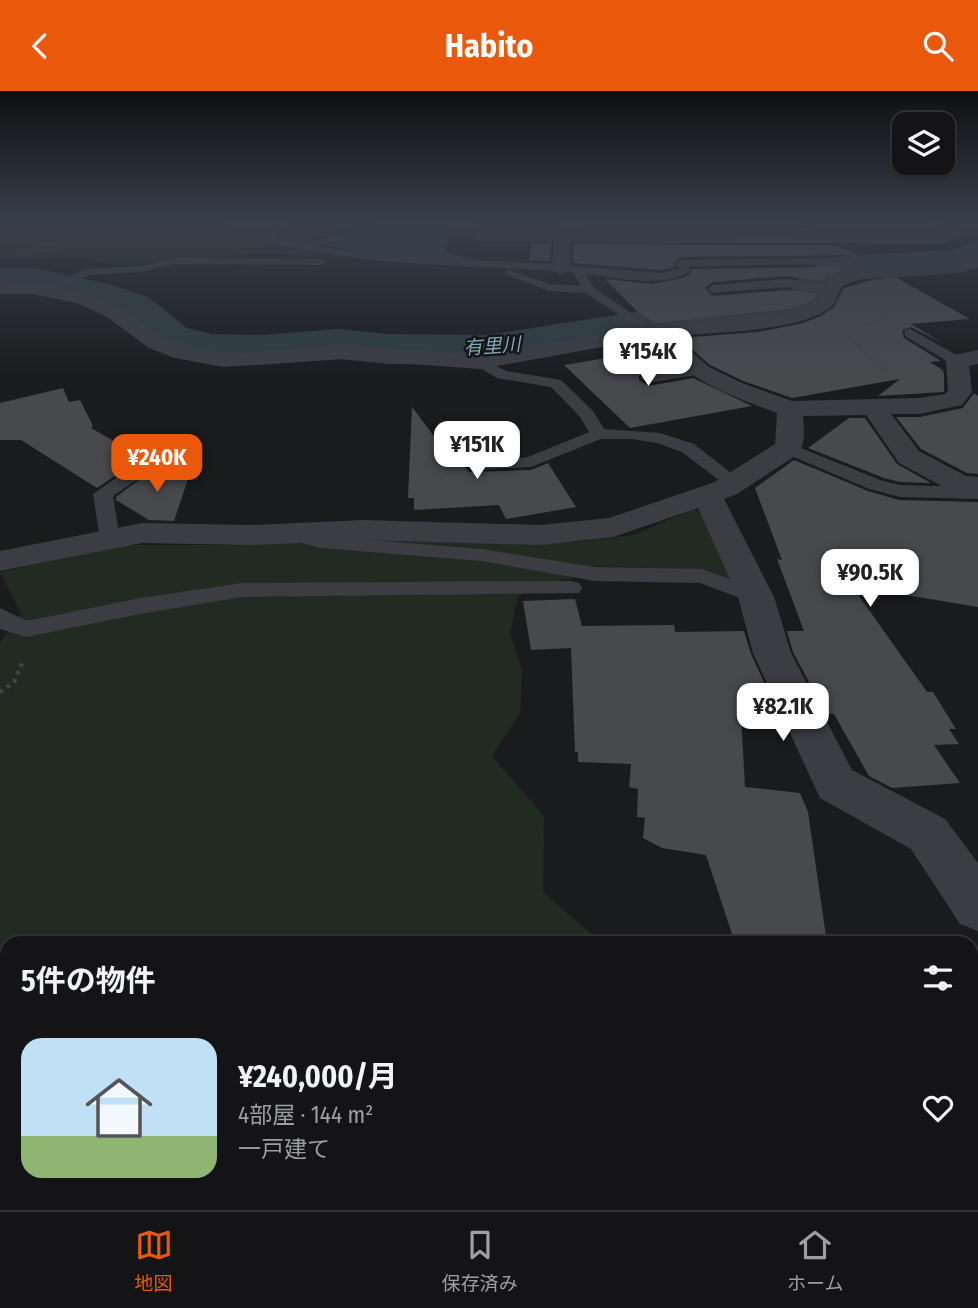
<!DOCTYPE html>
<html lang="ja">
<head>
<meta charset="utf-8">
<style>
  body { margin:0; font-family:"Fira Sans Condensed","Noto Sans JP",sans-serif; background:#1d1d1f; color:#f1f3f6; height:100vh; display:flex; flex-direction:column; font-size:26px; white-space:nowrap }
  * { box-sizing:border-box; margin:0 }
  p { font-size:23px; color:#9d9ea1 }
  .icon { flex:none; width:38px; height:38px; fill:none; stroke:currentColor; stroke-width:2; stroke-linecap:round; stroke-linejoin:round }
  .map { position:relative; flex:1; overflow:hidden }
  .drawer { position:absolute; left:0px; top:845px; width:978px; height:275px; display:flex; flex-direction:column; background:#141416; border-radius:21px 21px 0 0; box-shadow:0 2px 5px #0004,0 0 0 2px #333335 }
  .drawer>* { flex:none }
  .buttons { position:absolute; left:892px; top:21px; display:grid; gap:14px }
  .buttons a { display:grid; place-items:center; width:63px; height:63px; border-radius:14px; background:#141416; box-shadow:0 2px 5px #0004,0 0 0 2px #333335; font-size:35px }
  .price { position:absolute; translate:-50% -60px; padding:0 16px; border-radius:14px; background:#fff; color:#222; font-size:23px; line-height:46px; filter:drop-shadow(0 2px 4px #0008) }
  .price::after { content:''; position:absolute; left:50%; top:42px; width:21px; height:16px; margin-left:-10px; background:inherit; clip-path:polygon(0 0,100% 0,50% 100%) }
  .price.active { background:#ea580c; color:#fff }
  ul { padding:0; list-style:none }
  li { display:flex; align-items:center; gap:21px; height:175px; padding:0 21px }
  li span { display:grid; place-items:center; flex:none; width:196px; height:140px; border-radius:21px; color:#555 }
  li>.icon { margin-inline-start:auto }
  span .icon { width:84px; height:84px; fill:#fffc; stroke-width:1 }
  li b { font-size:30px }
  h2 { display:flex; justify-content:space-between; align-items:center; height:84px; padding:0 21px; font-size:30px }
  header { display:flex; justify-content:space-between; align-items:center; height:91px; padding:0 21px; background:#ea580c; color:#fff; font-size:32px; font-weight:700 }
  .dock { display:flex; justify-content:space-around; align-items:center; height:98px; border-top:2px solid #333335; background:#141416; font-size:19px; color:#9d9ea1 }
  .dock a { display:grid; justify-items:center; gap:4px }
  .dock .active { color:#ea580c }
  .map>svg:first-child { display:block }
</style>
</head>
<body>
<header><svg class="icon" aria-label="back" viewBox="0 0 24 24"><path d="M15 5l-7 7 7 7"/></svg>Habito<svg class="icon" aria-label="search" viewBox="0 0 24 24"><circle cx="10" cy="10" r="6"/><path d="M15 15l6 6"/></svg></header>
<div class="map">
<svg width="978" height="1119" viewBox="0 0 978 1119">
  <rect width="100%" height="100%" fill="#1a1b1d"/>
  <g fill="#222b22">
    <polygon points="0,131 216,131 266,136 274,131 375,131 310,149 324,156 313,166 267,162 132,174 108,173 86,167 0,168"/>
    <polygon points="693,418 705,425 735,491 708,479 595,475 570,488 545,492 518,505 510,542 522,579 520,622 492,665 544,725 543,801 602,852 7,852 7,1113 971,1113 971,1103 978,1104 978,1119 0,1119 0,551 21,522 0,481 127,454 224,454 379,446 575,451 634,444"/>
  </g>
  <path fill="#2f3d42" d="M382 131H474L450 140 445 157 447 162 484 171C423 169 373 169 314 150Z"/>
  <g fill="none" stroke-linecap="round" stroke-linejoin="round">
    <polygon fill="#2f3d42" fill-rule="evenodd" points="978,149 978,176 960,182 851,189 837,197 827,216 814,226 777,235 744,240 686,241 487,274 387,273 339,268 259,274 212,273 153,257 116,226 82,213 34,203 0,203 0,177 34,177 109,193 148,206 187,237 212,243 259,244 339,238 387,243 487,244 686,213 744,212 777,207 792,200 803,181 828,168 842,165 952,159"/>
  </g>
  <g fill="#47494d">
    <polygon points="577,131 797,131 812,140 569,138"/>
    <polygon points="531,153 551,153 550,170 529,169"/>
    <polygon points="573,153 839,155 871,172 846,164 682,166 674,171 675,176 661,179 573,172"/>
    <polygon points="844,176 847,177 827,185 823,190 787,185 713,191 705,197 713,205 787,199 818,203 811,210 789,218 655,232 637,220 605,188 652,193 679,188 690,183 692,178"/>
    <polygon points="895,186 970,228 911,233 943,252 911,236 902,239 904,247 941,270 930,271 944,280 942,281 944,282 944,301 878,305 900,288 792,307 743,290 710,274 679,247 758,241 803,232 821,225 834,216 844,197 872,189"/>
    <polygon points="652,250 677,276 648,279 639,285 639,289 648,295 693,287 752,315 630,337 564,274 618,265 610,257"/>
    <polygon points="63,297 69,311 80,309 93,335 91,337 142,366 97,397 21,349 0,349 0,312"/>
    <polygon points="974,302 978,305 978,383 967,382 921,358 896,326 920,326 963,317"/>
    <polygon points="412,316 445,360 461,357 469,369 465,375 469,381 531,379 548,372 576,416 506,428 499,414 414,419 414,407 408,407"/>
    <polygon points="849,327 865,327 897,373 931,392 900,391 884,387 808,357"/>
    <polygon points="794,369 868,400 899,409 978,411 978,516 852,495 927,601 933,601 956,638 949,638 959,653 934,654 960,692 892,697 869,685 834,623 826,623 793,561 787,540 804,540 777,468 782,469 755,397"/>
    <polygon points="159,374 190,382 174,430 149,429 116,409 116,406"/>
    <polygon points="575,508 582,535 674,534 675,541 744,540 751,563 779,624 741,624 745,696 800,702 808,721 827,852 735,852 706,764 662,757 643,747 645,727 637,726 638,698 629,696 631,673 578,671 578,661 575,661 571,557 531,559 523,510"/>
  </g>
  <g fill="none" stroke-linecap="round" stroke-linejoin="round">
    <g stroke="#414549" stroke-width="2" stroke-dasharray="2 2.5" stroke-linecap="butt">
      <polyline points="0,150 58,154"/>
      <polyline points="18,162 65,157"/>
    </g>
    <polyline stroke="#414549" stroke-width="2.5" stroke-dasharray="2 2.5" stroke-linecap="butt" points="886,223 848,242 850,247 888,282"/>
    <polyline stroke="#414549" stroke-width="4.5" stroke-dasharray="3.5 5" stroke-linecap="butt" points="0,601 14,591 23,570"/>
    <polyline stroke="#414549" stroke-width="7" stroke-dasharray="5 8" stroke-linecap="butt" points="0,1105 7,1096"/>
    <g fill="#3b3d42" fill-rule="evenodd">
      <path d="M224 131H276C262 142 238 139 224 131Z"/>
      <path d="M278 131H288L276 146C356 167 435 167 516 171 565 173 613 179 661 182L679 178 676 172 682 169 846 167 876 180 870 183 844 173 689 175V181C660 198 618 186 586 183L594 197 655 238V244L650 245 586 202 548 200 503 182 509 179 550 193 581 195 574 182C471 172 369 178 268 150L266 145Z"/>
      <polygon points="563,131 575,131 547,148 538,146"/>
      <polygon points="175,167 320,168 326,171 320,174 175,173 140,181 88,184 46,202 36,199 86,178 140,175"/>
      <polygon points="787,188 830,194 836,198 830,202 787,196 713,202 707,198 713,194"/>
      <polygon points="910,238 962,267 964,270 957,274 952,273 905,245 905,239"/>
      <polygon points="480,267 506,280 561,289 593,320 604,338 660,342 694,353 744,392 742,396 728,396 682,361 657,352 632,348 601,348 531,376 471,379 468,375 471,371 528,366 589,341 580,326 551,296 497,287 475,274 473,271"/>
      <polygon points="697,276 704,280 702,283 648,292 640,287 648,282"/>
      <polygon points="788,352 883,390 900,394 978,396 978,408 900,406 869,398 782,361 779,357 782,353"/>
      <polygon points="148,368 157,373 154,377 113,405 120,448 117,452 103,452 100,448 93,403 142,369"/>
      <polygon points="288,437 321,445 481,458 595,476 703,478 764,501 767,506 764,511 756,513 700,492 595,490 481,470 321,457 281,447 278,443 281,439"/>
      <polygon points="571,490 579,492 582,497 579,502 242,506 140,523 26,546 0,538 0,517 27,530 140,507 242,492"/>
    </g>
    <g fill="#3b3d42" fill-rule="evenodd">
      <polygon points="924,131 942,131 960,144 943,153 570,150 570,179 561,184 552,179 554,150 481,150 473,145 481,140 940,143"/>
      <path d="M978 167V177C939 183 874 179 842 195 838 202 838 208 833 214 806 241 712 241 673 245L709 276 742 292 792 310 919 307 945 303 948 300 946 270 949 265 978 259V273L969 275 972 301 962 314 919 323H891L919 360 966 385 978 386V404L949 399 899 372 866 324 803 325C804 338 806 352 798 363L737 403 724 408 774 506 791 562 852 679 945 728 978 772V840L960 833 911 758 820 707 753 562 738 506 698 417 613 446 541 454 363 449 252 454 142 452 0 480V460L142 432 252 434 363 429 541 434 609 427 715 391 775 353 777 322C729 304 685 289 653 247L480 278 343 268 223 276 175 267 149 257 107 226 77 212 33 203 0 201V189L50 194 90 204 121 217 160 245 203 260 243 262 343 254 480 264 658 234 790 221 812 212 819 206 828 187 841 181 870 175 944 172Z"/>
      <rect x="971" y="1038" width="7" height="66"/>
      <rect x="831" y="1113" width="68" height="6"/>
    </g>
  </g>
  <linearGradient id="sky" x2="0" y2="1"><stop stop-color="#0e0f10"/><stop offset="0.45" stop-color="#383f4c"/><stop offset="1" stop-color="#383f4c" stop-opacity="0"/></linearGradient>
  <rect width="978" height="288" fill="url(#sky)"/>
  <g text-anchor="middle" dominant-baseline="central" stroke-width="5" stroke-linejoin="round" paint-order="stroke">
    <g font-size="19" font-style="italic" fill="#83a8b8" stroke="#151618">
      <text transform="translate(492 255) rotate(-4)">有里川</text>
    </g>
  </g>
</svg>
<div class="buttons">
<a><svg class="icon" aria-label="layers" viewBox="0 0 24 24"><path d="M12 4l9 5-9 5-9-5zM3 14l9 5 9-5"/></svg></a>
</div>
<b class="price" style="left:648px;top:297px">¥154K</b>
<b class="price" style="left:477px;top:390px">¥151K</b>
<b class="price active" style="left:157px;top:403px">¥240K</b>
<b class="price" style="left:870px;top:518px">¥90.5K</b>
<b class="price" style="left:783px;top:652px">¥82.1K</b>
<section class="drawer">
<h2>5件の物件<svg class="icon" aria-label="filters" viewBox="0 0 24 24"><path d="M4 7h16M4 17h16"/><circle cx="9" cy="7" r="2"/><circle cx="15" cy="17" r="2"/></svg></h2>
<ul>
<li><span style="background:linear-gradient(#bfe0f5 70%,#8fb573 0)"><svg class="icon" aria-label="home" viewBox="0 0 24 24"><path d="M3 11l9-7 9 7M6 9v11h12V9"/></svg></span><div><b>¥240,000/月</b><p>4部屋 · 144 m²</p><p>一戸建て</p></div><svg class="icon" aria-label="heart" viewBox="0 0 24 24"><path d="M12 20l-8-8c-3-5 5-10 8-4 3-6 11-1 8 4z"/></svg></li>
</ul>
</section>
</div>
<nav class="dock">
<a class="active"><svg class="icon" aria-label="map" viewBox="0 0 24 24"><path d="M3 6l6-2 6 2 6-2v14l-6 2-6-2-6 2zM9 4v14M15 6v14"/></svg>地図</a>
<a><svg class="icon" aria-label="saved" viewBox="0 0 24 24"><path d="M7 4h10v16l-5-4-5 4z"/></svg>保存済み</a>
<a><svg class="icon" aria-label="home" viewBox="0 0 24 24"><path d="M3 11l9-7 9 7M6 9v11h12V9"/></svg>ホーム</a>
</nav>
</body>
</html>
